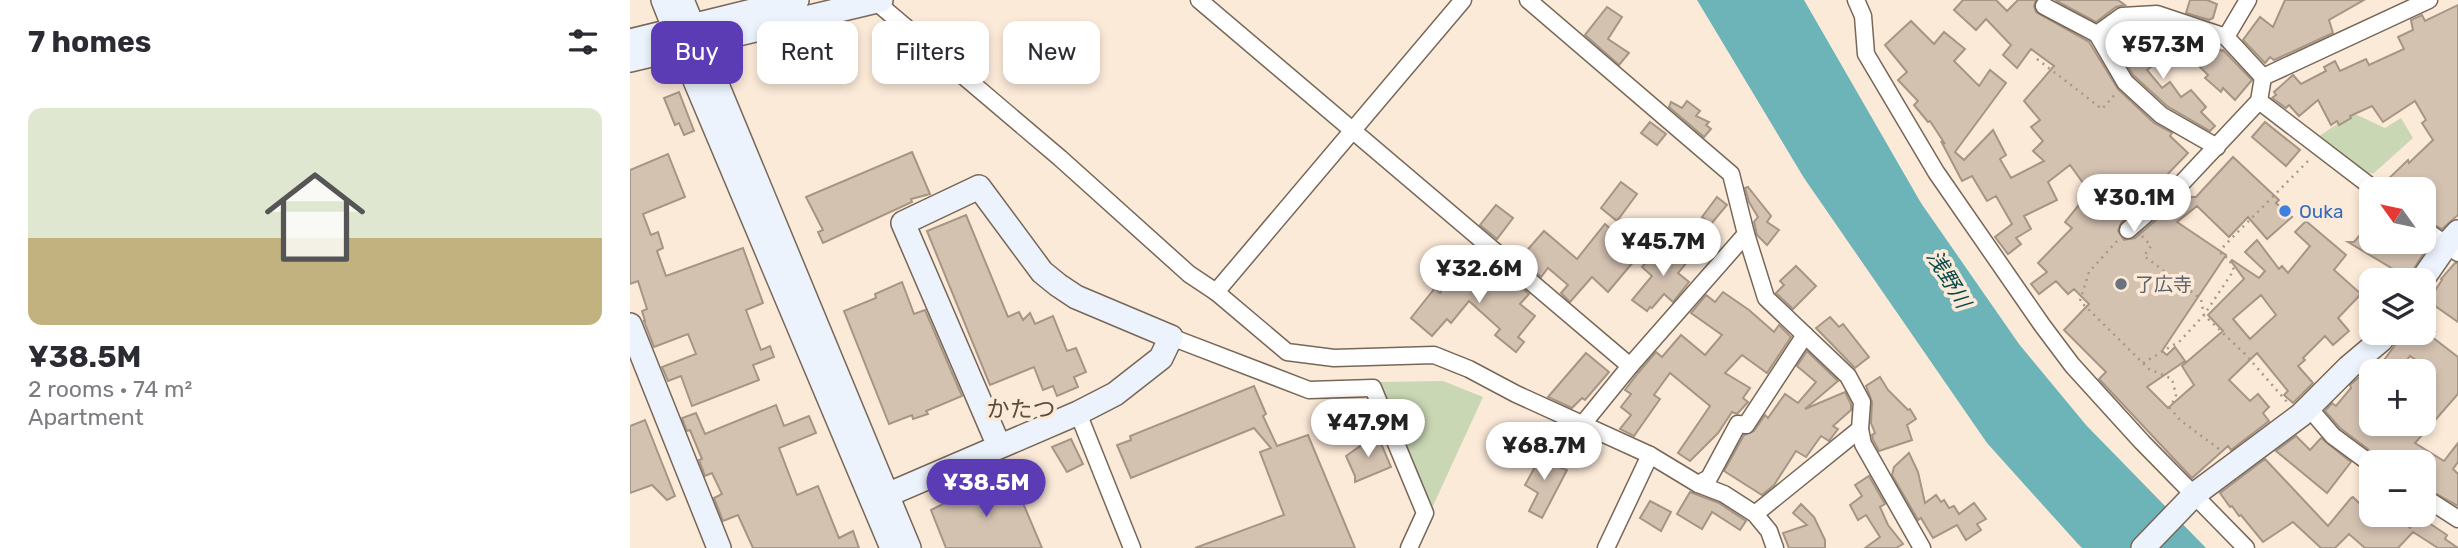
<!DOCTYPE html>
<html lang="en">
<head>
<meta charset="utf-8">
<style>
  body { margin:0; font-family:Rubik,"Noto Sans JP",sans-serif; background:#f2f2f3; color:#2b2b33; height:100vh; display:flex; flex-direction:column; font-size:26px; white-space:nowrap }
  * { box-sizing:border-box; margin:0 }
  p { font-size:23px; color:#7c7c81 }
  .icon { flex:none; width:38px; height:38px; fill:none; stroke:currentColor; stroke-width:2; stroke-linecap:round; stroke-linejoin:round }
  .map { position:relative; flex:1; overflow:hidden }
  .sheet { display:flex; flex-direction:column; background:#fff; width:630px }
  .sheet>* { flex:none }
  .hud { position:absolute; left:21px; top:21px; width:665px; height:63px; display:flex; gap:14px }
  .needle { width:46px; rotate:303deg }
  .fabs { position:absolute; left:1729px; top:177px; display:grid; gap:14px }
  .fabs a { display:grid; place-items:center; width:77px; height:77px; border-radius:14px; background:#fff; box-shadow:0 4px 10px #0003; font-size:35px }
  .price { position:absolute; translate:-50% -60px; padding:0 16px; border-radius:24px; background:#fff; color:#222; font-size:23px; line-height:46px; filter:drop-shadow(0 2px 4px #0008) }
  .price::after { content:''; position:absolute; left:50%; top:42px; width:21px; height:16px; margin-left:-10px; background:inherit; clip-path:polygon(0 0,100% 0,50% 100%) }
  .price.active { background:#5c3cb4; color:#fff }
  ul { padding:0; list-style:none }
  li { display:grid; align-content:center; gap:14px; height:371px; padding:0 28px }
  li span { display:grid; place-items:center; height:217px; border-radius:14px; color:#555 }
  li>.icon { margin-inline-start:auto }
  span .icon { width:126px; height:126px; fill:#fffc; stroke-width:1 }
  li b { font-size:30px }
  h2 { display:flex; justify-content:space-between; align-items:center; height:84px; padding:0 28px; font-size:30px }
  .chip { padding:0 24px; border-radius:14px; background:#fff; box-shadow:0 4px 10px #0003; font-size:24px; line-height:63px }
  .chip.active { background:#5c3cb4; color:#fff }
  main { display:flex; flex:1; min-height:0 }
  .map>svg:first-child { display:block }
</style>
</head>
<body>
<main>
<section class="sheet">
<h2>7 homes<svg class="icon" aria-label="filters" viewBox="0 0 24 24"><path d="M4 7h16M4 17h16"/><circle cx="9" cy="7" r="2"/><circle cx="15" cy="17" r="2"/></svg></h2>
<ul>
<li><span style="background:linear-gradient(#dfe7d0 60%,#c2b280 0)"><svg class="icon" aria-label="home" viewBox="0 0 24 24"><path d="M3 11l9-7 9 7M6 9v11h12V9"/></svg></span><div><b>¥38.5M</b><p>2 rooms · 74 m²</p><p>Apartment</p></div></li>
</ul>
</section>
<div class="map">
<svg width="1828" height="548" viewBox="0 0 1828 548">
  <rect width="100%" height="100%" fill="#fcead8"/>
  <g fill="#cad7b4">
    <polygon points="1723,113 1755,128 1771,118 1783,138 1744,173 1734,174 1685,139"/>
    <polygon points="813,381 853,397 802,508 748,382"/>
  </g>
  <polygon fill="#6db4b8" points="1067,0 1174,0 1291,203 1389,344 1456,425 1576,548 1452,548 1448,544 1357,443 1174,178"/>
  <g fill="#d4c2b1" stroke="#a69584" stroke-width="2" fill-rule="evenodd">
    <path d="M1333 0H1366L1377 11 1388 0H1406L1404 6 1406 12 1459 42 1488 89 1524 123 1542 133 1540 136 1558 153 1533 179 1536 182 1491 223 1488 231 1494 240 1505 238 1553 197H1566L1603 157 1649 200 1646 203 1662 217 1637 239 1618 217 1599 237 1567 206 1547 222 1596 255 1532 351 1537 355 1545 347 1555 361 1517 387 1538 408 1564 385 1552 366 1593 331 1578 315 1614 279 1601 261 1602 260 1629 278 1635 271 1615 252 1627 240 1649 269 1652 266 1658 273 1680 246 1665 232 1676 221 1716 255 1704 270 1731 294 1708 318 1719 331 1703 345 1695 336 1673 358 1675 360 1668 366 1683 383 1663 403 1654 395 1658 391 1627 353 1599 380 1620 401 1628 394 1639 407 1633 413 1639 421 1601 450 1598 446 1562 478 1469 379 1476 372 1434 330 1459 304 1444 289 1438 294 1426 281 1409 294 1401 284 1417 272 1408 263 1442 228 1435 222 1469 180 1456 187 1440 165 1418 182 1427 200 1394 216 1401 229 1386 238 1391 244 1378 254 1365 237 1382 224 1366 196 1357 201 1342 176 1332 181 1311 141 1315 144 1300 121 1298 122 1284 105 1288 101 1268 80 1277 72 1255 45 1281 21 1304 44 1314 32 1335 49 1324 61 1349 86 1360 70 1376 83 1325 152 1334 160 1363 130 1376 155 1370 159 1381 178 1414 161 1403 151 1413 141 1401 127 1410 120 1394 101 1424 66 1401 49 1387 68 1373 55 1381 45 1356 19 1346 30 1324 10ZM1631 295 1646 315 1620 339 1603 319Z"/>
    <polygon points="1425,0 1488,0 1495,5 1486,7 1466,22"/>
    <polygon points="1560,0 1577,0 1587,4 1583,18 1579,20 1556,13"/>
    <polygon points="1655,0 1734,0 1699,20 1703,33 1644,60 1640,57 1635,63 1613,40 1630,17 1643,27"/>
    <polygon points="1828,5 1828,215 1812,229 1794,219 1794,189 1754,189 1753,184 1778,160 1779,163 1803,140 1792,123 1796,120 1785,101 1753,122 1742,106 1720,116 1721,118 1709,125 1707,121 1701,125 1688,100 1669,116 1659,105 1656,108 1642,98 1646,95 1644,92 1663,75 1671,84 1696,71 1694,67 1705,61 1710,71 1736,59 1739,65 1774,49 1768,37 1783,30 1781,20 1792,15 1795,21"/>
    <polygon points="977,7 992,17 978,39 999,53 989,65 955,35"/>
    <polygon points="1532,29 1538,38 1526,50 1533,58 1517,70 1532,88 1540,82 1551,97 1561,90 1576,107 1571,112 1585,126 1580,131 1537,106 1503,75 1481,37 1484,35 1496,57"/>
    <polygon points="1581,43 1592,51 1593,50 1622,80 1605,100 1593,88 1591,92 1575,78 1578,75 1563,60"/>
    <polygon points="49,92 64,131 54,135 49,123 45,125 34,98"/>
    <polygon points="1057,101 1070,111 1066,116 1079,122 1076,125 1081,129 1074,137 1039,107 1041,102 1052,108"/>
    <polygon points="1020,122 1036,134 1027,145 1011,133"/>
    <polygon points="1635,122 1670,150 1656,166 1622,137"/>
    <polygon points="282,152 300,194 281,199 282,202 193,243 188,232 193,230 176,197"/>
    <polygon points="38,154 55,197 13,214 21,235 28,232 33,248 27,251 36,276 113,248 133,303 116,310 131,350 140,346 144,357 123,365 129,380 62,406 51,376 38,381 32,367 66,354 58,334 24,347 14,321 15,321 12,311 17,309 8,281 0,284 0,170"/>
    <polygon points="991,182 1007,194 987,221 971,208"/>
    <polygon points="1118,187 1141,216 1137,222 1149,230 1137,245 1127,235 1124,222 1128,217 1119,202 1115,188"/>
    <polygon points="1087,197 1097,205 1081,224 1072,217"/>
    <polygon points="866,205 883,218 867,239 850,225"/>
    <polygon points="336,215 378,317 389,312 393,320 400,313 405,324 423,316 437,351 446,348 456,372 444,377 448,387 427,396 423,386 413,390 404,367 360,385 297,231"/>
    <polygon points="1741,222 1741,242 1794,242 1799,245 1778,278 1718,242 1724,242"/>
    <polygon points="975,224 1009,255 978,292 962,277 940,302 931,293 938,285 918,268 911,277 893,261 895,258 892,256 914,231 947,259"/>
    <polygon points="1045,247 1049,247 1062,256 1048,273 1059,282 1043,302 1034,294 1022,308 1020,307 1017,311 1002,300 1022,276 1012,267 1025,252 1035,260"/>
    <polygon points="1825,263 1828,263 1828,322 1798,301 1812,280 1811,279"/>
    <polygon points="838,264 859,281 867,272 885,289 888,285 899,294 890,304 905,316 888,337 894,342 886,352 865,335 870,329 839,301 821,323 817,319 802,336 781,318 805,288 810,293 815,286 819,288"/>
    <polygon points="1166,266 1186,286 1163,309 1146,293 1154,285 1150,281"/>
    <polygon points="272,282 284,314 295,310 332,396 296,411 298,414 283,419 282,415 259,424 214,311 246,298 245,294"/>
    <polygon points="1093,292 1119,310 1144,332 1149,325 1161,337 1137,373 1112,355 1095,373 1120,388 1113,398 1118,402 1107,414 1102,412 1088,433 1060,461 1048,453 1080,406 1040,373 1024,395 1030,399 1004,436 990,429 1001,415 991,407 1001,394 995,390 1008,373 1026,352 1032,357 1051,335 1075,355 1092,335 1061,313 1076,295 1085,302"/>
    <polygon points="1200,317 1209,327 1213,324 1239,357 1225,368 1186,328"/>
    <polygon points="1778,332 1805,332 1802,337 1828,357 1828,394 1785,443 1814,461 1828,443 1828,462 1823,469 1828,474 1828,506 1794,487 1794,462 1751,462 1747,456 1710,428 1695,411 1702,403 1706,406 1721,388 1720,385 1741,367 1741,391 1730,407 1741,417 1741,424 1763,424 1774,430 1779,424 1794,424 1794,366 1780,356 1769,371 1746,371 1768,341 1770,343"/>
    <polygon points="1177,351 1208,381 1175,409 1215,392 1221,404 1221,410 1203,426 1208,429 1199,441 1191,436 1176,457 1166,451 1144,485 1132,495 1094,471 1114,435 1124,431 1135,415 1138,418 1155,394 1168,403 1186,382 1167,366"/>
    <polygon points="956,353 979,372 955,400 952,398 942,408 918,397"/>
    <polygon points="1250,377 1258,390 1278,410 1280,409 1286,419 1277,425 1282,440 1249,451 1243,440 1242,435 1245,433 1241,423 1242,402 1236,386"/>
    <polygon points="624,386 636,414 633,416 647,446 678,435 725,548 565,548 654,515 630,452 641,448 624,428 501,478 487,445 501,440 500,436"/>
    <polygon points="146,405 154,426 179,416 186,433 149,448 167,495 188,486 209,538 223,531 229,548 123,548 108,515 93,521 84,498 92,494 82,473 75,476 69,460 72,459 60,430 57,431 52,418 66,413 75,434"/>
    <polygon points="15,420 45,496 37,500 22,485 0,493 0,426"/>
    <polygon points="747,434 761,467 725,482 725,476 716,456"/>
    <polygon points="1666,436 1680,450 1691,438 1721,462 1697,493 1646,451"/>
    <polygon points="441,439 453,464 437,472 422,447"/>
    <polygon points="907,449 923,457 920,464 937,470 912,518 899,511 908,493 895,485 906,465 901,462"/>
    <polygon points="1279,453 1288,472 1295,503 1306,495 1311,502 1314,500 1319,508 1324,506 1329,514 1344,503 1356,519 1347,524 1351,530 1336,540 1327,525 1303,538 1291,518 1288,520 1262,475 1264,467"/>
    <polygon points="1635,459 1698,526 1721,498 1723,497 1730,504 1741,491 1741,514 1763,514 1780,528 1789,514 1794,514 1794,509 1803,515 1799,523 1817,535 1815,539 1828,548 1808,548 1783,532 1768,548 1735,548 1719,534 1705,548 1691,548 1663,522 1633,542 1611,515 1609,516 1602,506 1600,507 1590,493"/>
    <polygon points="1239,476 1255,504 1250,507 1258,525 1273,544 1266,548 1235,548 1250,537 1236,515 1228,520 1220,505 1232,496 1225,485"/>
    <polygon points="382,477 412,548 316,548 301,510 319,501 316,496 334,486 337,494"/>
    <polygon points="1060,492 1089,503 1116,521 1110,530 1082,512 1072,529 1047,514"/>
    <polygon points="1020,501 1041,512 1031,531 1010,518"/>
    <polygon points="1171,504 1184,517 1195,540 1195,548 1159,548 1153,533 1177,525 1163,513"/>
  </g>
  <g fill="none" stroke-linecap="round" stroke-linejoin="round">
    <defs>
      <g id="street">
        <polyline points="569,0 1000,366 952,425"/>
        <polyline points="898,0 1101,174 1116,234 1136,298 1218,376 1232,402 1230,429 1233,444 1292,548"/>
        <polyline points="1226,0 1233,16 1236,54 1306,172 1412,325 1442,365 1512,442 1616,548"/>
        <polyline points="245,1 430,158 559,274 586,292 657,352 704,358 804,355 839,369 886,394 1020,455 1068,484 1094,494 1125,514 1139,531 1145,548"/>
        <polyline points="1414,6 1467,34 1492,16 1527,14 1596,37 1633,77"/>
        <polyline points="1467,34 1495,82 1531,115 1587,147"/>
        <polyline points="1596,37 1618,0"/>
        <polyline points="1633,77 1799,0"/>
        <polyline points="1629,101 1744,189"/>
        <polyline points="1794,229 1828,253"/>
        <polyline points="1498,230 1550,185 1629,101 1633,77"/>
        <polyline points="586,292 833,0"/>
        <polyline points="541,337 679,390 743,388 795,513 779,548"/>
        <polyline points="1000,366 1116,234"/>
        <polyline points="1679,408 1703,436 1741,464"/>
        <polyline points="448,413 502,548"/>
        <polyline points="1068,484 1079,478 1108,424 1116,425 1175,335"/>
        <polyline points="1794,497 1828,519"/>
        <polyline points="1125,514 1230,429"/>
        <polyline points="976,548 1020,455"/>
      </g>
      <g id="secondary">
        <polyline points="33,0 66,83 262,548"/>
        <polyline points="52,0 279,548"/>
        <polyline points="0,41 167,0"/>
        <polyline points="0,60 251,0"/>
        <polyline points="1792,280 1817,244 1828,232"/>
        <polyline points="0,325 89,548"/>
        <polyline points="243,501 448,413 485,394 531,358 541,337 446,297 428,285 412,272 349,187 273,223 369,446"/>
        <polyline points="1513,548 1565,494 1671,415 1719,367 1751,340 1757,332"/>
      </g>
    </defs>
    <use href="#street" stroke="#776758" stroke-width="19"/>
    <use href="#secondary" stroke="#776758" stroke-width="26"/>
    <g stroke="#a6988b" stroke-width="2.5" stroke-dasharray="2 5" stroke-linecap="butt">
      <polyline points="1407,59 1472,109 1486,93"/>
      <polyline points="1512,236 1521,246 1514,256 1571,299 1574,315 1616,355 1657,402"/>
      <polyline points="1487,241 1459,272 1450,301 1519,369 1542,379 1546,395 1540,408 1550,420 1593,452"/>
      <polyline points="1513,363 1550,341 1574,315 1604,270 1599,259 1591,254 1594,246 1681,158"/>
    </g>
    <use href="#street" stroke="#fff" stroke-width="16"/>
    <use href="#secondary" stroke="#ecf3fc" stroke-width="23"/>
  </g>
  <circle fill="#3f7fe0" stroke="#fcead8" stroke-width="2.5" cx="1655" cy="211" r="7"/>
  <circle fill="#6b7280" stroke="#fcead8" stroke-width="2.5" cx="1491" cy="284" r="7"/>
  <g text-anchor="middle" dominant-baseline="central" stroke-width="7" stroke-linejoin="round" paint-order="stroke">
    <g font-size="19" fill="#366cbe" stroke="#fcead8" text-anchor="start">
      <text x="1669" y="211">Ouka</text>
    </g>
    <g font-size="19" fill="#5b616d" stroke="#fcead8" text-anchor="start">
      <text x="1505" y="284">了広寺</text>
    </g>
    <g font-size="21" font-style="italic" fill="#074a4e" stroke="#fcead8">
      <text transform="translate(1319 279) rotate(59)">浅野川</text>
    </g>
    <g font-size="23" fill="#5c4d3f" stroke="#fcead8">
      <text x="391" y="409">かたつ</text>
    </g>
  </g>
</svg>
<div class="fabs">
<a><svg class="needle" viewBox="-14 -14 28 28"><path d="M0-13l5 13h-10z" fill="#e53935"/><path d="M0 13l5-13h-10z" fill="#7c7c81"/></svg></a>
<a><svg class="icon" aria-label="layers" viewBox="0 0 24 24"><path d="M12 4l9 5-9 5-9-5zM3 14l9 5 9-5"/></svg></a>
<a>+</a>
<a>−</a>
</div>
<b class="price" style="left:1533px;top:81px">¥57.3M</b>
<b class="price" style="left:1504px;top:234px">¥30.1M</b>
<b class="price" style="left:1033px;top:278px">¥45.7M</b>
<b class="price" style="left:849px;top:305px">¥32.6M</b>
<b class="price" style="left:738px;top:459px">¥47.9M</b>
<b class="price" style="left:914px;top:482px">¥68.7M</b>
<b class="price active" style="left:356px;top:519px">¥38.5M</b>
<div class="hud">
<a class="chip active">Buy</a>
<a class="chip">Rent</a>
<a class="chip">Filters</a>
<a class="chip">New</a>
</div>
</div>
</main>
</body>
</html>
